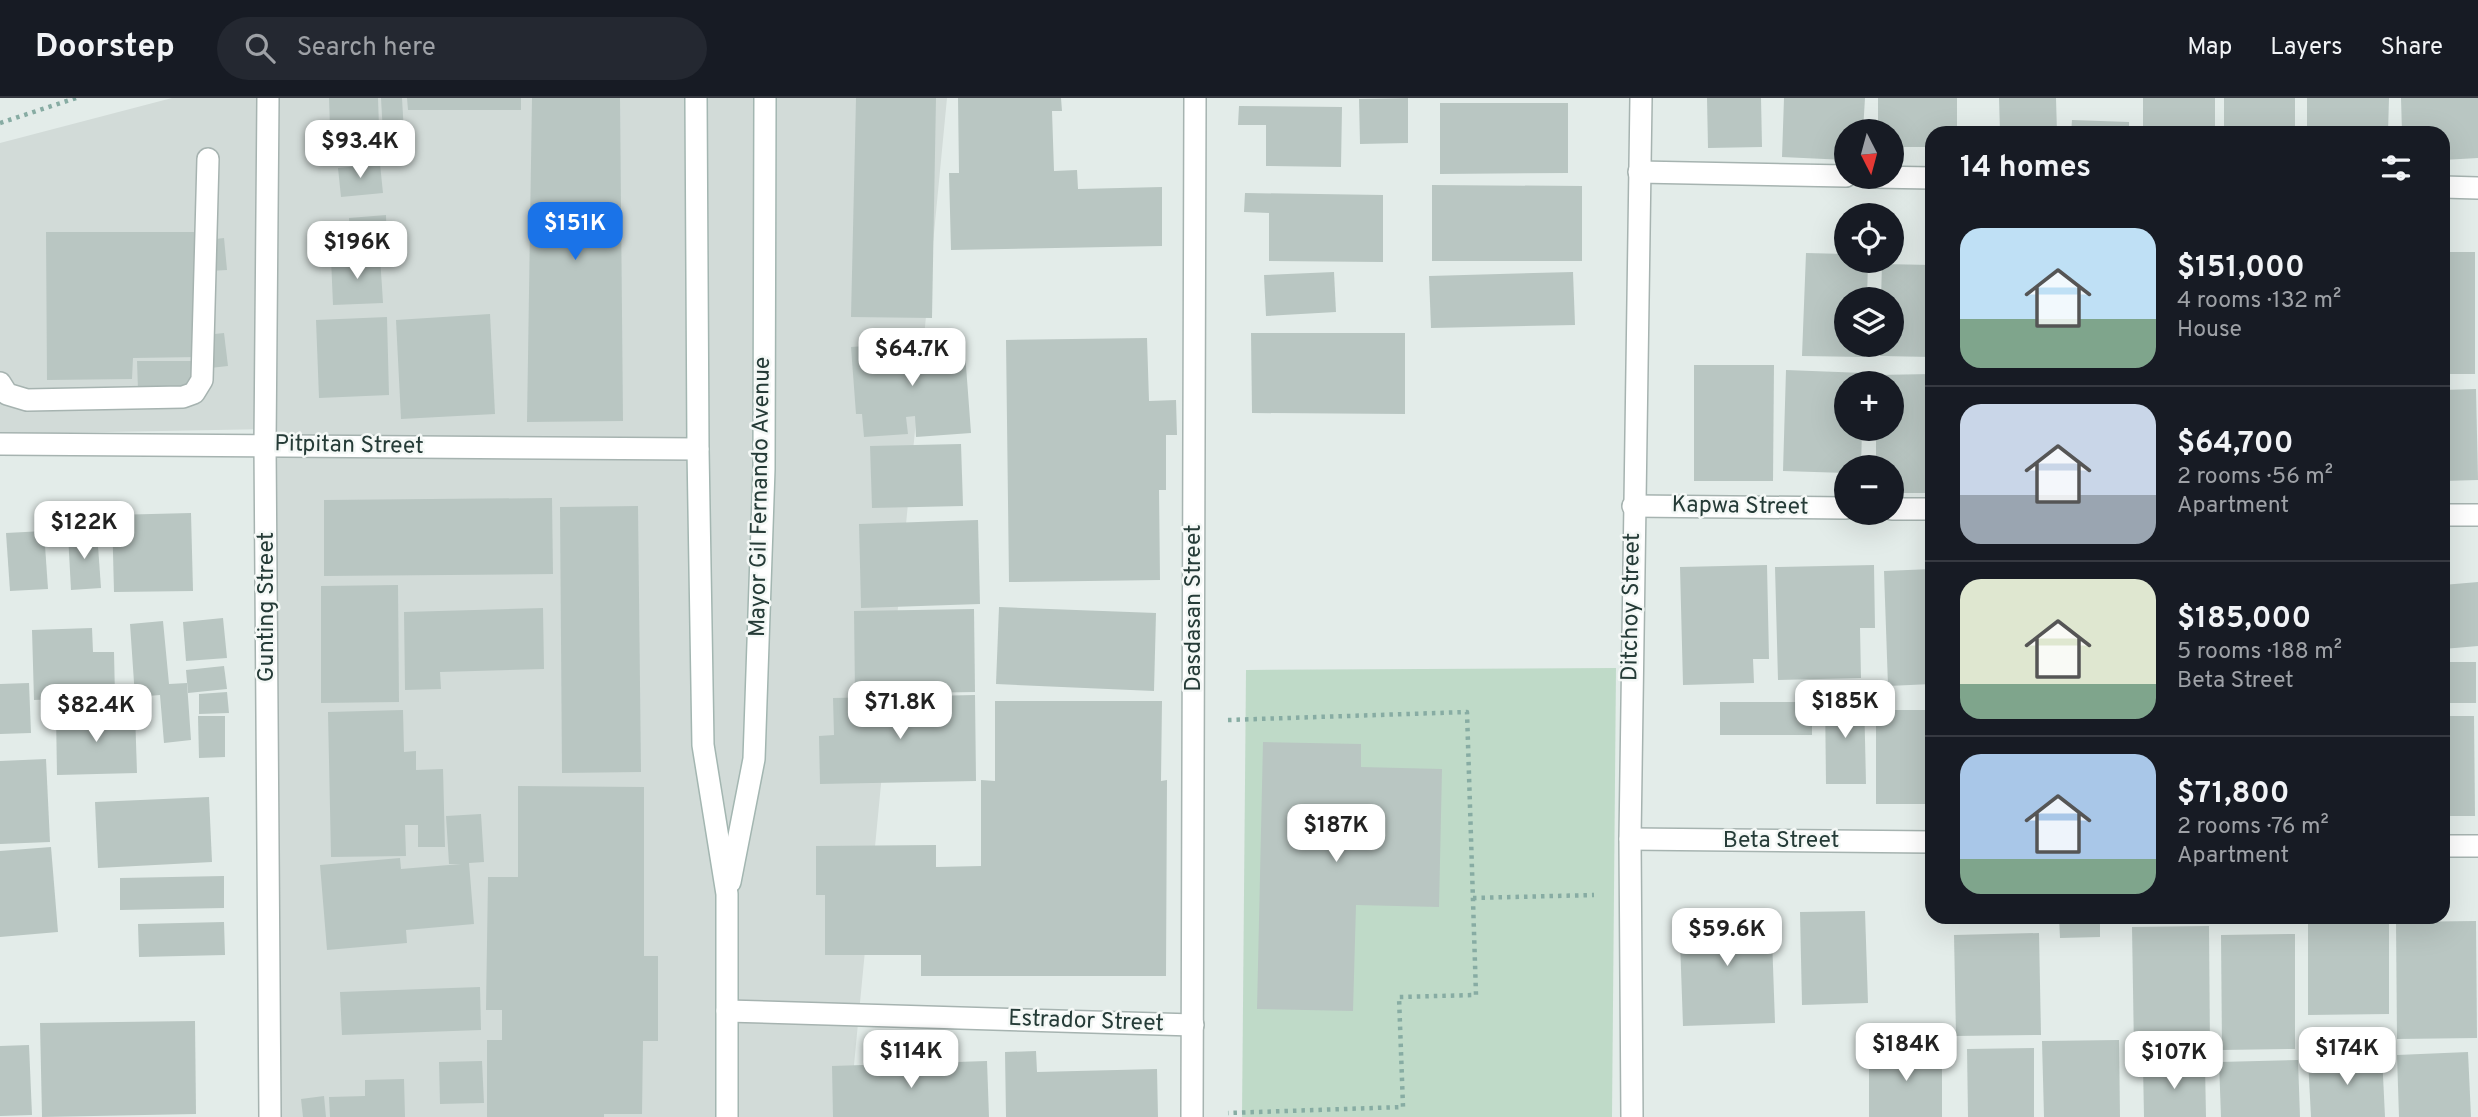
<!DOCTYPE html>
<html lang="en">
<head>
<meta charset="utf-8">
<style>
  body { margin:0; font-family:Overpass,sans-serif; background:#242831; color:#f1f3f6; height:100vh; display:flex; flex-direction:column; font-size:26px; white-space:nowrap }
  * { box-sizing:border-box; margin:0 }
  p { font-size:23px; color:#9ea1a6 }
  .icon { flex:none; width:38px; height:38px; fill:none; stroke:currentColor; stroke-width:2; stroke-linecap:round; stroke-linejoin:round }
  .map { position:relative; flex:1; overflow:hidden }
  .side { position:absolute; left:1925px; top:28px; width:525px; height:798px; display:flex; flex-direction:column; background:#171b24; border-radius:21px; box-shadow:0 7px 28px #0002 }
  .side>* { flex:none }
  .needle { width:46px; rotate:174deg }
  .buttons { position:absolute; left:1834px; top:21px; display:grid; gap:14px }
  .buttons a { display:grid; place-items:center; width:70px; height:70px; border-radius:50%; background:#171b24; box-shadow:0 7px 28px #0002; font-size:35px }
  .price { position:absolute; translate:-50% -60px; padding:0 16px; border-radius:14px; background:#fff; color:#222; font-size:23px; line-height:46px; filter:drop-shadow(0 2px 4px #0008) }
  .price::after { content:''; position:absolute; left:50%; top:42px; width:21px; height:16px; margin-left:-10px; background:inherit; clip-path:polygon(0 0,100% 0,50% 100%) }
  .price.selected { background:#1a73e8; color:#fff }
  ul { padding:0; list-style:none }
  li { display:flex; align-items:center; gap:21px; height:175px; padding:0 35px }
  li+li { border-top:2px solid #363941 }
  li span { display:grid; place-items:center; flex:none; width:196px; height:140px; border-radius:21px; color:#555 }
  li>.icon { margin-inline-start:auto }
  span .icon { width:84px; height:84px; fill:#fffc; stroke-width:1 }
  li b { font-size:30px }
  h2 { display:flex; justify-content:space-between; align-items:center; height:84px; padding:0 35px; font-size:30px }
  header { display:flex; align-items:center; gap:42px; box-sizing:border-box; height:98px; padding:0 35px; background:#171b24; border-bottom:2px solid #363941 }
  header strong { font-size:33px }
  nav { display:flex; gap:38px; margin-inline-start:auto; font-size:24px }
  .search { width:490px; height:63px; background:#242831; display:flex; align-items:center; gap:18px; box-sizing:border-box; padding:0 24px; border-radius:38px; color:#9ea1a6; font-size:26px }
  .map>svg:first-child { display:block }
</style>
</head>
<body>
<header>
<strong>Doorstep</strong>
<div class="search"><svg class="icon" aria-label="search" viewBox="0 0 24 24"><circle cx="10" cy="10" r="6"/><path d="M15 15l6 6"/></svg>Search here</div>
<nav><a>Map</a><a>Layers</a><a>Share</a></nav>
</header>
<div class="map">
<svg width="2478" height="1019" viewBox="0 0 2478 1019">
  <rect width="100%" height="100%" fill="#e3ece9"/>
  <polygon fill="#d2dbd8" points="172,0 947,0 849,1019 275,1019 273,331 0,336 0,45"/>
  <polygon fill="#bfdac8" points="1616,570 1612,1019 1242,1019 1246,572"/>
  <g fill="#b9c6c2">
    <polygon points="329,0 378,0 380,57 331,59"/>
    <polygon points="381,0 402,0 405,53 384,54"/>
    <polygon points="407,0 521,0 521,12 408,12"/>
    <polygon points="532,0 620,0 623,323 527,324"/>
    <polygon points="856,0 936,0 932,220 851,219"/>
    <polygon points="958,0 1061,0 1062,13 1052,13 1054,73 1077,72 1078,91 1162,89 1162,148 951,152 949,75 959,75"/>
    <polygon points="1408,0 1408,45 1360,46 1359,1"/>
    <polygon points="1707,0 1761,0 1762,49 1708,50"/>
    <polygon points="1784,0 1865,0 1863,33 1846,33 1846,62 1782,59"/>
    <polygon points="1878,0 1957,0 1957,35 1932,35 1932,49 1892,49 1892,33 1878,33"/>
    <polygon points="1999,0 2056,0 2057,35 2000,35"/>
    <rect x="2143" y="0" width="72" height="35"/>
    <rect x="2224" y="0" width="71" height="35"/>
    <polygon points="2307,0 2389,0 2388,35 2307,35"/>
    <polygon points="2401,0 2478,0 2478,60 2443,62 2443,35 2402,35"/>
    <polygon points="1440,5 1568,5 1568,75 1440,76"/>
    <polygon points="1239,8 1342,9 1341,69 1266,68 1266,27 1238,27"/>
    <polygon points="2072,22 2129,24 2129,35 2071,35"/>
    <polygon points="380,66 383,95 341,99 338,70"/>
    <polygon points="1432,87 1582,88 1582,163 1432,163"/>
    <polygon points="1245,95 1383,97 1383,164 1269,163 1269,115 1244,114"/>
    <polygon points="386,117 387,154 351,156 349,120"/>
    <polygon points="46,134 199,134 199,259 133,260 132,281 47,282"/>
    <polygon points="224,140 227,172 210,173 207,142"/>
    <rect x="2443" y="154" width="32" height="122"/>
    <polygon points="1806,155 1846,156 1846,163 1868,163 1867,201 1846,201 1846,247 1865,247 1865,259 1802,258"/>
    <polygon points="380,158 383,205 333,207 331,160"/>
    <polygon points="1882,166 1932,167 1932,259 1880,258 1880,247 1892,247 1892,201 1881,201"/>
    <polygon points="1334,174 1336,214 1266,218 1264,177"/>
    <polygon points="1573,174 1575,227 1431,230 1429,178"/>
    <polygon points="490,216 495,316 401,321 396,222"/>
    <polygon points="387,219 389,297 319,300 316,222"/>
    <polygon points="224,235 228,268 210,270 205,237"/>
    <polygon points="1251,235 1405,235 1405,316 1252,315"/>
    <polygon points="1147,240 1149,303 1176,302 1177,337 1166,337 1166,392 1159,392 1160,482 1009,484 1006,242"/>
    <polygon points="964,241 971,335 916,339 915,318 906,319 908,336 864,339 862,316 856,316 851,249"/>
    <polygon points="137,263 193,263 193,292 138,292"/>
    <polygon points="1694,267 1774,267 1773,383 1694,383"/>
    <polygon points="1786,272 1864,275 1863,285 1846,285 1846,331 1862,331 1861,369 1846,369 1846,375 1783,373"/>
    <polygon points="1932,276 1932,395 1892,395 1892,369 1876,369 1876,331 1892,331 1892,285 1876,285 1876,277"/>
    <polygon points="2476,291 2478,382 2443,383 2443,292"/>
    <polygon points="961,346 963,408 872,410 870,348"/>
    <polygon points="552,400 553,476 324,478 324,402"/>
    <polygon points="638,408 641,674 562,675 560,409"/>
    <polygon points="191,415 193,493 114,494 112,417"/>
    <polygon points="978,422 980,506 861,510 859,426"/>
    <polygon points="44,433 48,491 10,493 6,435"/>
    <polygon points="97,434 101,490 71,492 68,436"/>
    <polygon points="1767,467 1769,561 1753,561 1754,585 1683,587 1680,469"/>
    <polygon points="1874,467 1875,530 1860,530 1861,580 1778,582 1775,469"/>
    <polygon points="1932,471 1932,586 1888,588 1884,473"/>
    <polygon points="2478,484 2478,548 2443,551 2443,487"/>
    <polygon points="398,487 399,604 321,605 321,488"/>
    <polygon points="999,509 1156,515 1154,593 996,586"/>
    <polygon points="543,510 544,571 440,574 441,591 405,592 404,514"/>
    <polygon points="974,511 975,594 855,596 854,513"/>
    <polygon points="223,520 227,560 186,563 183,524"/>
    <polygon points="163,523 169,586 187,585 191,642 164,645 160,597 135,599 130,526"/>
    <polygon points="92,530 93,554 114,554 115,599 34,602 32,532"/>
    <rect x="2443" y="564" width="33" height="41"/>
    <polygon points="224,568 227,591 188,595 186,572"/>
    <polygon points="29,585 31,635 0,636 0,586"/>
    <polygon points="227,594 229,615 199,616 199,596"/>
    <polygon points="975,597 976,683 820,686 819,638 834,637 833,600"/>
    <polygon points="1825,597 1864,597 1866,686 1826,686"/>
    <polygon points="995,603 1162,603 1161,683 1167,682 1166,878 921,878 921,857 825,857 825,797 816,797 816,748 936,747 936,769 981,768 981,682 995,683"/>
    <rect x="1720" y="604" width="92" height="33"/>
    <polygon points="403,612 404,654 416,653 416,672 443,671 445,749 418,749 418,727 405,727 406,758 331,759 328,614"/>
    <rect x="1876" y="612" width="56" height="94"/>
    <polygon points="135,614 137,675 57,677 56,616"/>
    <polygon points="198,618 225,618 225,659 199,660"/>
    <polygon points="2443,618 2474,618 2475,718 2443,718"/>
    <polygon points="1263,644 1361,646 1361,669 1442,671 1439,809 1356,807 1353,913 1257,911"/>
    <polygon points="46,661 50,744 0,746 0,663"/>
    <polygon points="518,688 644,689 644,858 658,858 658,943 643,943 642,1016 604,1016 604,1019 487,1019 487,942 502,942 502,912 486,912 488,779 518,779"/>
    <polygon points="209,699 212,764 98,770 95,704"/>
    <polygon points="481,716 484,764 469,765 474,826 406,832 407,845 327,852 320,767 400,760 401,771 461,766 449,766 446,718"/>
    <polygon points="51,749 58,834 0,839 0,753"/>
    <polygon points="224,778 224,810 120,812 120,780"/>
    <polygon points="1771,811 1775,925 1683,928 1679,814"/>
    <polygon points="1865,813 1868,905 1802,907 1800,814"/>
    <polygon points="2059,819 2100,819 2100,839 2060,840"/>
    <polygon points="2342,819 2389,819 2389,916 2308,917 2308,826 2342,826"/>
    <polygon points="2476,823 2477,940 2397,941 2396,824"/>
    <polygon points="224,824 225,857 139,859 138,826"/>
    <polygon points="2209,828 2210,951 2134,952 2132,829"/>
    <polygon points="2039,835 2041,937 1956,938 1954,837"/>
    <polygon points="2295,836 2295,951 2222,952 2221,837"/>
    <polygon points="480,889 481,932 342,937 340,894"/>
    <polygon points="195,923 196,1016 42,1019 40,925"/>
    <polygon points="2119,942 2120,1019 2044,1019 2042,943"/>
    <polygon points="29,947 32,1017 0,1018 0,948"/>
    <polygon points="1942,950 1942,1019 1869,1019 1869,951"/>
    <polygon points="2034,950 2034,1019 1968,1019 1967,951"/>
    <polygon points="1036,953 1037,974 1157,971 1158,1019 1006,1019 1005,954"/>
    <polygon points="2468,954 2471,1019 2399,1019 2397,957"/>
    <polygon points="2382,957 2385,1019 2311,1019 2308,961"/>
    <polygon points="2298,962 2300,1019 2221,1019 2219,964"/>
    <polygon points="482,963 484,1005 440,1006 439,964"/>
    <polygon points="987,963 989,1019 833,1019 832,968"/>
    <polygon points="2143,967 2205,967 2206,1019 2144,1019"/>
    <polygon points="404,981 405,1019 330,1019 329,999 365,998 365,982"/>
    <polygon points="324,998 326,1019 303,1019 301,1001"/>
  </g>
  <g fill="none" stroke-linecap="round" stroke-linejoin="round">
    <defs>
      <polyline id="service" points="0,285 7,296 27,302 183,299 194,295 202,282 208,61"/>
      <g id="minor">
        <polyline points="268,0 265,347 270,1019"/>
        <polyline points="1639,74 1846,78"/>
        <polyline points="1874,79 1932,80"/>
        <polyline points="2443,89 2478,90"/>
        <polyline points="0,346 698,351"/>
        <polyline points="1633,408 1846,410"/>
        <polyline points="1892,411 1932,411"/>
        <polyline points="2443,417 2478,417"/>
        <polyline points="1630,741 1932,744"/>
        <polyline points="2443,748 2478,748"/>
        <polyline points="727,913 1193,927"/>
        <polyline points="1192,1019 1195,0"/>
        <polyline points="1632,1019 1630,741 1641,0"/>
      </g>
      <g id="secondary">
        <polyline points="696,0 698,351 703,647 727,796 727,1019"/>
        <polyline points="730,784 754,661 764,371 765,0"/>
      </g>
    </defs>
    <use href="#service" stroke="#a6b3b0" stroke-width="24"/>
    <use href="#minor" stroke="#a6b3b0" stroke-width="24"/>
    <use href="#secondary" stroke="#a3b6b1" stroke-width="24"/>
    <g stroke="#87aca3" stroke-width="4.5" stroke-dasharray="3.5 5" stroke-linecap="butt">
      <polyline points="0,25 76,0"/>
      <polyline points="1228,622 1467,614 1476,897 1399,899 1403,1009 1228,1015"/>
      <polyline points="1473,800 1594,797"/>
    </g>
    <use href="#service" stroke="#fff" stroke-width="21"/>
    <use href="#minor" stroke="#fff" stroke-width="21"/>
    <use href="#secondary" stroke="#fff" stroke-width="21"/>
  </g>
  <g text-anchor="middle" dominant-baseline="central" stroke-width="5" stroke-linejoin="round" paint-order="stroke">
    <g font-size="23" fill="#253b37" stroke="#f4f8f6">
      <text transform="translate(349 348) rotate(1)">Pitpitan Street</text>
      <text transform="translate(761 399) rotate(-89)">Mayor Gil Fernando Avenue</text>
      <text transform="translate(1740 409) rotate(1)">Kapwa Street</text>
      <text transform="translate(267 509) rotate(-90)">Gunting Street</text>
      <text transform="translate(1632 509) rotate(-89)">Ditchoy Street</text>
      <text transform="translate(1194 510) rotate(-90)">Dasdasan Street</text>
      <text x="1781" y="743">Beta Street</text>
      <text transform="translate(1086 924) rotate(2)">Estrador Street</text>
    </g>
  </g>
</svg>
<div class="buttons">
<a><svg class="needle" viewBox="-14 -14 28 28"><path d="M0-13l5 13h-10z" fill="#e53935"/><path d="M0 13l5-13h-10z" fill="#9ea1a6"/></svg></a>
<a><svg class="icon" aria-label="locate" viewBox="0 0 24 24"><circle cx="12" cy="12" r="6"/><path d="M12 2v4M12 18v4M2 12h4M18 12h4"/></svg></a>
<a><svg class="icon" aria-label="layers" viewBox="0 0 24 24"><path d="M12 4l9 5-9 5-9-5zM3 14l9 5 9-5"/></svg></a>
<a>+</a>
<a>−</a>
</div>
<b class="price" style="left:360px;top:82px">$93.4K</b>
<b class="price selected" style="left:575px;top:164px">$151K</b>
<b class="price" style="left:357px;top:183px">$196K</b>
<b class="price" style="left:912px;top:290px">$64.7K</b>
<b class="price" style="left:84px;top:463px">$122K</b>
<b class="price" style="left:1845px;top:642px">$185K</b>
<b class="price" style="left:900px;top:643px">$71.8K</b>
<b class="price" style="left:96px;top:646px">$82.4K</b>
<b class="price" style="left:1336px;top:766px">$187K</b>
<b class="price" style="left:1727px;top:870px">$59.6K</b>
<b class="price" style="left:1906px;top:985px">$184K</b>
<b class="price" style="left:2347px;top:989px">$174K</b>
<b class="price" style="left:911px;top:992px">$114K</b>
<b class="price" style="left:2174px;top:993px">$107K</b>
<section class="side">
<h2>14 homes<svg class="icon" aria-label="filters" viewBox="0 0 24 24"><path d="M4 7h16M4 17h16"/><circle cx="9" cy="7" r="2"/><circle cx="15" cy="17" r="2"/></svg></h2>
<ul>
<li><span style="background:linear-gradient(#bfe0f5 65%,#7fa58c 0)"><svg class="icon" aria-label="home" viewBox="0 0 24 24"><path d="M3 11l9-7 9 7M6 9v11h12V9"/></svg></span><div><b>$151,000</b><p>4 rooms · 132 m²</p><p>House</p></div></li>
<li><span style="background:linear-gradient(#c9d6e8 65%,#9aa5b1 0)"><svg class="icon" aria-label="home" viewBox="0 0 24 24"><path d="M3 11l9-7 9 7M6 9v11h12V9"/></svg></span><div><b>$64,700</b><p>2 rooms · 56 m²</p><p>Apartment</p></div></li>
<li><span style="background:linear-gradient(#dfe7d0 75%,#7fa58c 0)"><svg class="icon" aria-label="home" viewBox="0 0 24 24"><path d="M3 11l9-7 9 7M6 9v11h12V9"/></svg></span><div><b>$185,000</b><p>5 rooms · 188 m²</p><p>Beta Street</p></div></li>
<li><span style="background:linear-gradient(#a9c7e8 75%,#7fa58c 0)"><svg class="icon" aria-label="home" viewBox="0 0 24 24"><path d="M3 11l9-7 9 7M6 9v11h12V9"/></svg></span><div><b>$71,800</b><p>2 rooms · 76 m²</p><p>Apartment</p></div></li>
</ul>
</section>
</div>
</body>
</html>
